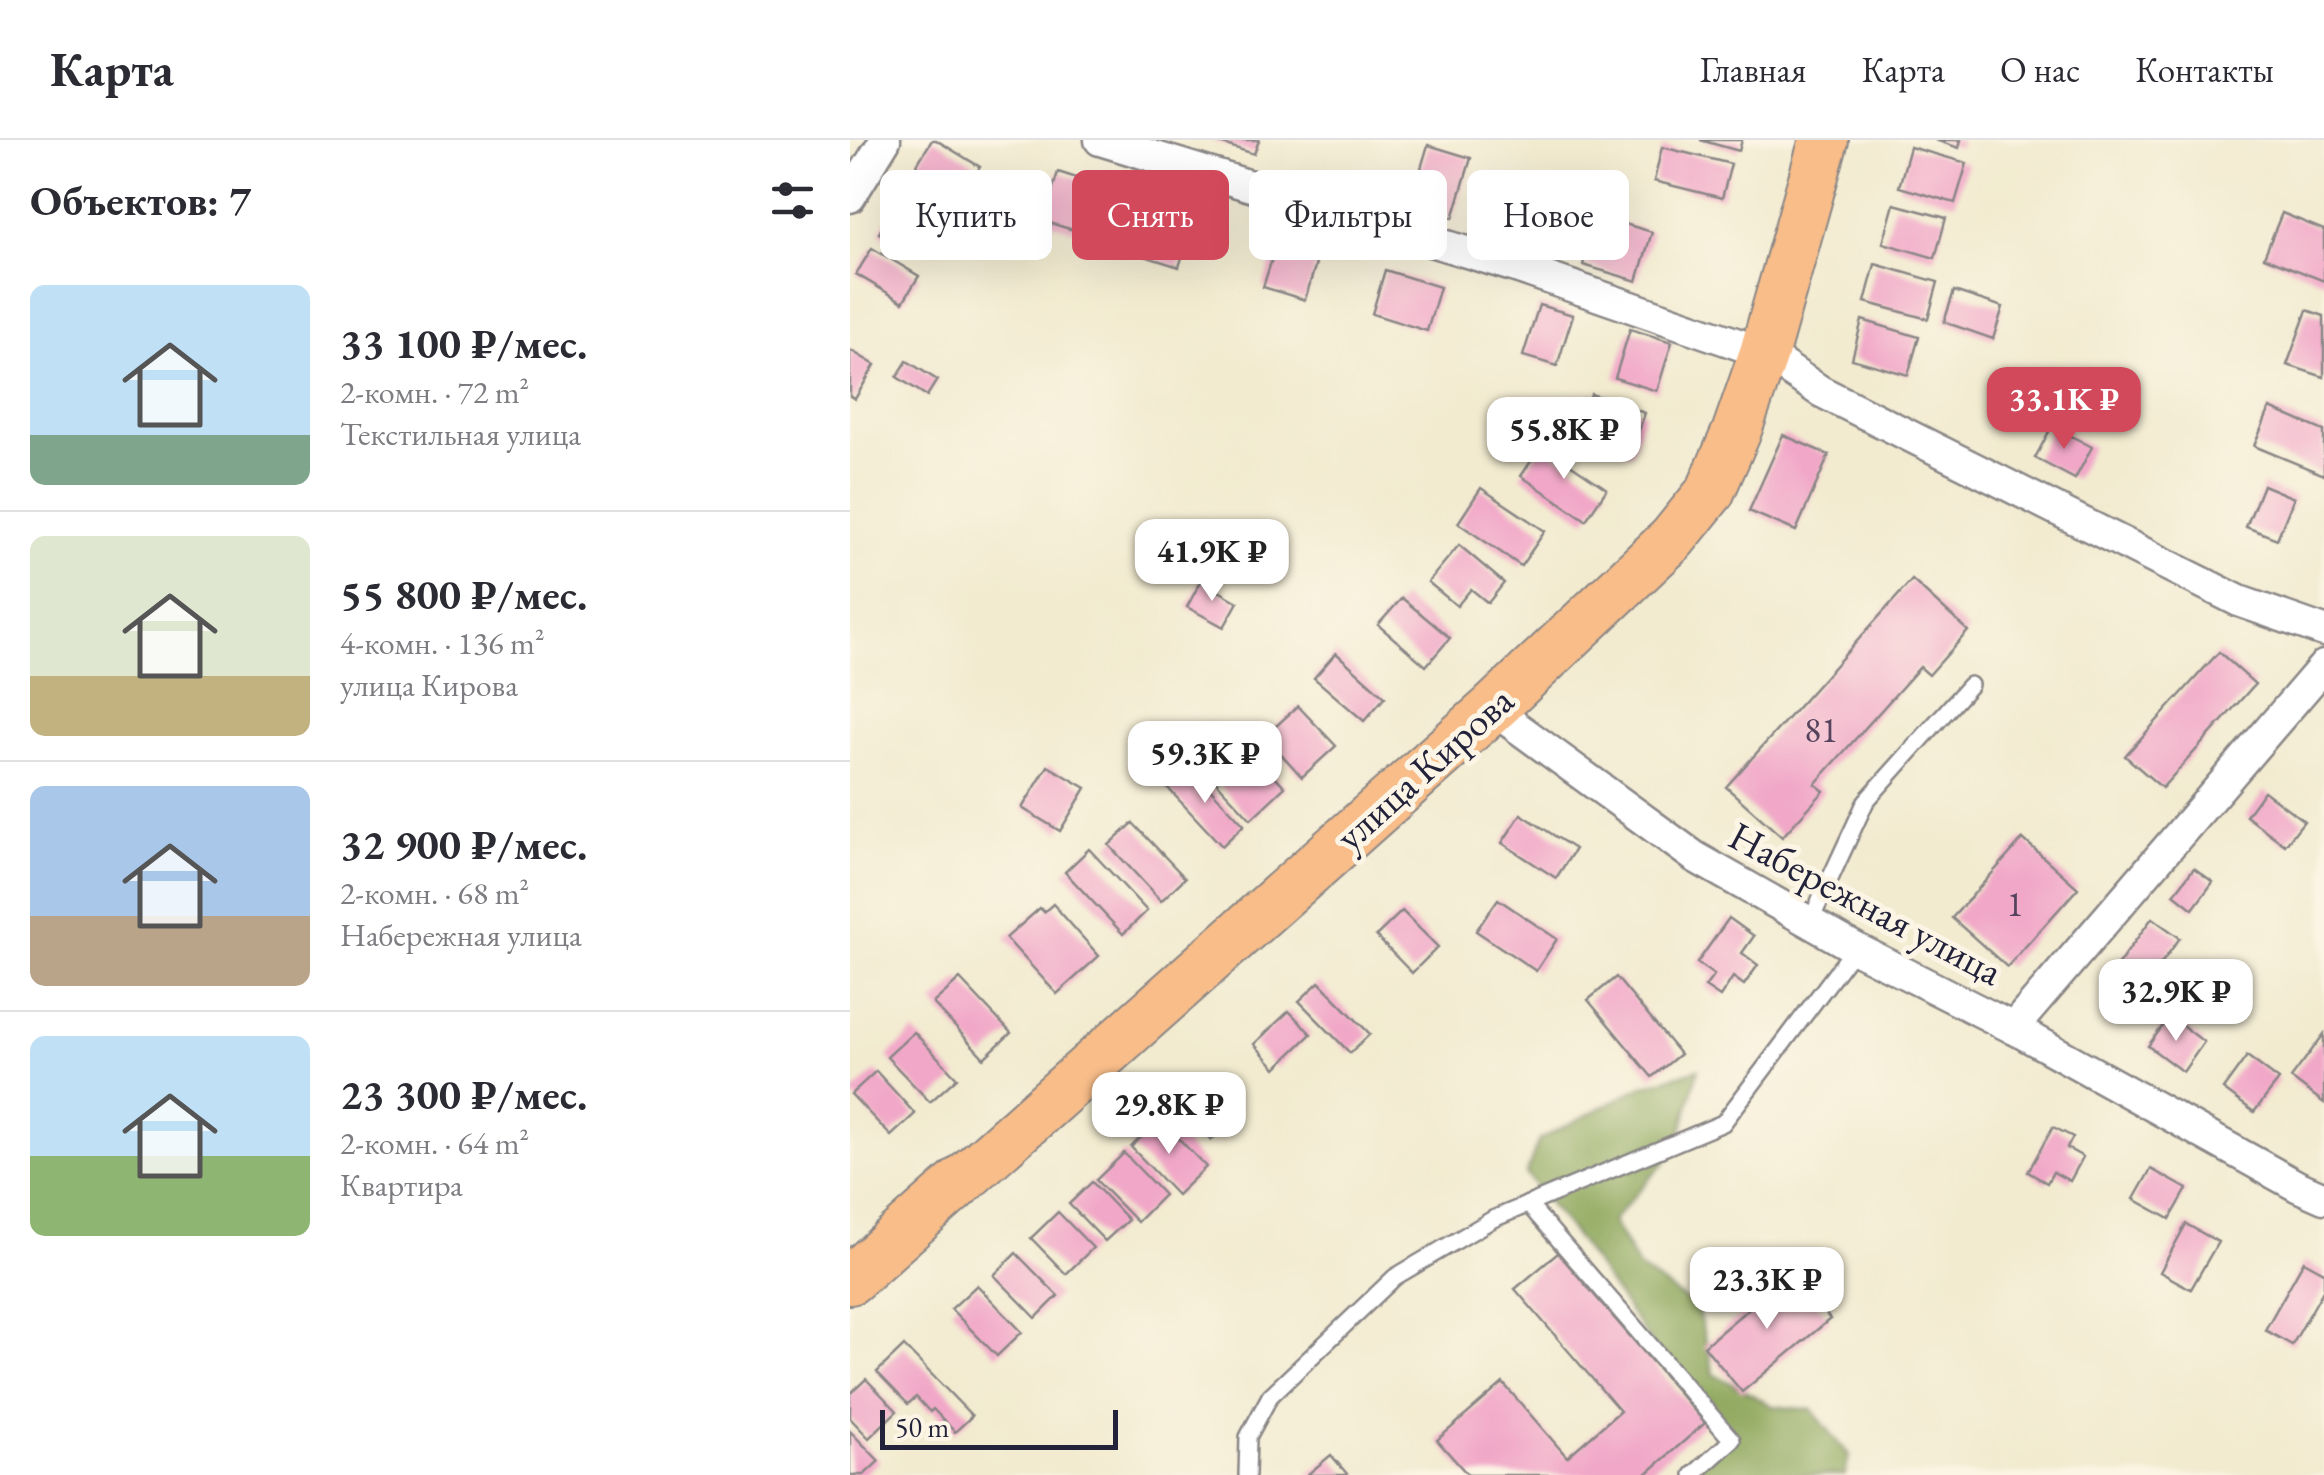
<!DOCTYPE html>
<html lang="ru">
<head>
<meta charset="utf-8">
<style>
  body { margin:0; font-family:"EB Garamond",serif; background:#f7f7f7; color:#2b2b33; height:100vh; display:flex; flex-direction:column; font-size:38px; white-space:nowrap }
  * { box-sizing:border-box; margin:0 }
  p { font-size:32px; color:#7c7c81 }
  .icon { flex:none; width:55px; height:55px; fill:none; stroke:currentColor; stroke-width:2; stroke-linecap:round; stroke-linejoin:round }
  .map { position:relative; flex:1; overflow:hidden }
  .panel { display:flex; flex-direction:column; background:#fff; width:850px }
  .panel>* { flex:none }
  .hud { position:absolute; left:30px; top:30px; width:950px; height:90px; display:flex; gap:20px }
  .scale { position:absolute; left:30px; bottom:25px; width:238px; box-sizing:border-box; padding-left:10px; border:5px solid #22223b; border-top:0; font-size:28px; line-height:35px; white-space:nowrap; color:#22223b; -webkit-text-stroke:8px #fcf5e5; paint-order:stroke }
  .price { position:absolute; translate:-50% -85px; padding:0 22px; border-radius:20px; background:#fff; color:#222; font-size:32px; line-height:65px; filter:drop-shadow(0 2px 5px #0008) }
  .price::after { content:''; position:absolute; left:50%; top:60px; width:30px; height:22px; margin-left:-15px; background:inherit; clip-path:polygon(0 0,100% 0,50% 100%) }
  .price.selected { background:#d1495b; color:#fff }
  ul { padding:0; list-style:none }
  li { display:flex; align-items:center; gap:30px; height:250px; padding:0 30px }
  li+li { border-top:2px solid #e1e1e2 }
  li span { display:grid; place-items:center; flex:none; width:280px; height:200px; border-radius:15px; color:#555 }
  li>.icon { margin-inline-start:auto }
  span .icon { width:120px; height:120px; fill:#fffc; stroke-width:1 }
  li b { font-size:42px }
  h2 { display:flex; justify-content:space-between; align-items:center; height:120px; padding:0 30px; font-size:42px }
  .tag { padding:0 35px; border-radius:15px; background:#fff; box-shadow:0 10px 40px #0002; font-size:35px; line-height:90px }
  .tag.selected { background:#d1495b; color:#fff }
  header { display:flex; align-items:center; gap:60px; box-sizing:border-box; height:140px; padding:0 50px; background:#fff; border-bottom:2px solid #e1e1e2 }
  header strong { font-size:48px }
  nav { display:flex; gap:55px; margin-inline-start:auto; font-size:35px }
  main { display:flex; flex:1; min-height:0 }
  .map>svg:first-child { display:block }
</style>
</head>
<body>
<header>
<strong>Карта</strong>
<nav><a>Главная</a><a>Карта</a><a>О нас</a><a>Контакты</a></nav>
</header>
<main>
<section class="panel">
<h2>Объектов: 7<svg class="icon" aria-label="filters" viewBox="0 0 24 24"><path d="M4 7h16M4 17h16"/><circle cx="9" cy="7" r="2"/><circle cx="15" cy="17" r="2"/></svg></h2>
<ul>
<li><span style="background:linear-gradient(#bfe0f5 75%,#7fa58c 0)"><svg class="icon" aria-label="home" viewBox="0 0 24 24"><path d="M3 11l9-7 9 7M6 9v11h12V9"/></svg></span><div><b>33 100 ₽/мес.</b><p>2-комн. · 72 m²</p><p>Текстильная улица</p></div></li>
<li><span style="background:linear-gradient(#dfe7d0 70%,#c2b280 0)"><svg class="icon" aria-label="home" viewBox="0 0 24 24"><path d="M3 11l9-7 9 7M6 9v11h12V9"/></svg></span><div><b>55 800 ₽/мес.</b><p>4-комн. · 136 m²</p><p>улица Кирова</p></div></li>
<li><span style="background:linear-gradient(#a9c7e8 65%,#b9a48a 0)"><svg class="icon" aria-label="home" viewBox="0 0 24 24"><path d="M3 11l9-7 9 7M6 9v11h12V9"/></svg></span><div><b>32 900 ₽/мес.</b><p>2-комн. · 68 m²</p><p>Набережная улица</p></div></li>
<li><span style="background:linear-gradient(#bfe0f5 60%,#8fb573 0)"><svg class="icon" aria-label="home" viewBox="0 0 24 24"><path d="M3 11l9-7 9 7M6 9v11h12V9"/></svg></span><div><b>23 300 ₽/мес.</b><p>2-комн. · 64 m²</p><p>Квартира</p></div></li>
</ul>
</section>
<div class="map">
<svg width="1474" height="1335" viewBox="0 0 1474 1335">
  <rect width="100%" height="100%" fill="#fcf5e5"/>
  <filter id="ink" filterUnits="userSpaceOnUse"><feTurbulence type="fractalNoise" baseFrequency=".01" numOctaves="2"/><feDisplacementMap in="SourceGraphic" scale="20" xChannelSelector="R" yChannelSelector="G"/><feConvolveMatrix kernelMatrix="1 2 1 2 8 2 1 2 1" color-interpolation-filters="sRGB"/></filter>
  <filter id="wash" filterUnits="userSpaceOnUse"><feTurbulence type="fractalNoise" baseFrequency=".0048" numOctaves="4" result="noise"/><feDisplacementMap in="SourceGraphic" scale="40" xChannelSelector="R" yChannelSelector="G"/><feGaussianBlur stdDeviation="2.25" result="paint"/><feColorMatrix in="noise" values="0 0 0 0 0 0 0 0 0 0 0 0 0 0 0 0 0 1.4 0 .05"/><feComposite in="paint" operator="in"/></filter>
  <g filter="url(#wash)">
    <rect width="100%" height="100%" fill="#f2ebd0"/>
    <polygon fill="#89a456" stroke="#566348" stroke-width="2.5" points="848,929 828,1007 762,1081 789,1128 847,1168 864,1234 923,1266 962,1270 999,1315 995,1335 831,1335 870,1300 730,1103 676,1034 689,1000 793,946"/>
    <g id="blocks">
      <g fill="#f1a8c8">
        <polygon points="82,0 86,0 130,27 107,66 59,37"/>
        <polygon points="360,0 409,0 404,14"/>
        <polygon points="850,0 892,0 889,11"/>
        <polygon points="1085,0 1111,0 1109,8"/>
        <polygon points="578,5 621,18 603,78 560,65"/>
        <polygon points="812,7 881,24 872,58 804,41"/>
        <polygon points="1060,7 1117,23 1105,63 1049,47"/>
        <polygon points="208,32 255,47 240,95 193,81"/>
        <polygon points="57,46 90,66 62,113 29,93"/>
        <polygon points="294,58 346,74 329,127 278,111"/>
        <polygon points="1044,64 1096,78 1085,118 1033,103"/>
        <polygon points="1432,73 1474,90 1474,141 1414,117"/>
        <polygon points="748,76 802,92 787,141 733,125"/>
        <polygon points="428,100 469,113 455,160 413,147"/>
        <polygon points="22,108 69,136 53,162 6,134"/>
        <polygon points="1025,124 1088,142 1078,179 1015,162"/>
        <polygon points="535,130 590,147 577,191 522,174"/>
        <polygon points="1104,151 1153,167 1143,199 1094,182"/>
        <polygon points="689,165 723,175 707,226 673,216"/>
        <polygon points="1457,170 1474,176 1474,237 1437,225"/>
        <polygon points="1012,180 1069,197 1058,235 1002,219"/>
        <polygon points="780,189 822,202 807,251 765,238"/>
        <polygon points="0,210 25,225 5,259 0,256"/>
        <polygon points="57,221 87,240 77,256 47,237"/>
        <polygon points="741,254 795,273 781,313 727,293"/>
        <polygon points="1420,268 1474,291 1474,335 1404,306"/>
        <polygon points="1202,286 1242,307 1225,339 1185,318"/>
        <polygon points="933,295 979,315 946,391 899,371"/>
        <polygon points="692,305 757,349 736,380 671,336"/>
        <polygon points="1413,345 1444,358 1427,399 1396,387"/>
        <polygon points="631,348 695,391 671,426 608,383"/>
        <polygon points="609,405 654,443 638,463 621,449 607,466 578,442"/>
        <polygon points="1062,440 1118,491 1079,535 1070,527 965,644 974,651 932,697 876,647"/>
        <polygon points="351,441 388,462 374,487 337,467"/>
        <polygon points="552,458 600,498 576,526 528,485"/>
        <polygon points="1369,512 1405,544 1312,648 1275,616"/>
        <polygon points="486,513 535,557 514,581 464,538"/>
        <polygon points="448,566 486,606 452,637 415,596"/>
        <polygon points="378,586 435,647 401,679 344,618"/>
        <polygon points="338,625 394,685 372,706 316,646"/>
        <polygon points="198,626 236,648 210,691 172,668"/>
        <polygon points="1414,651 1454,681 1435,705 1396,676"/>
        <polygon points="671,674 725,709 706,738 652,703"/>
        <polygon points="283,683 335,738 311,761 259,705"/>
        <polygon points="1173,699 1228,748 1157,827 1102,778"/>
        <polygon points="239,709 297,771 273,794 215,732"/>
        <polygon points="1344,728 1363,742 1343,769 1324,754"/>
        <polygon points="648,759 707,799 686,831 626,791"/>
        <polygon points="203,764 249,816 207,854 156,798 190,768 194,772"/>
        <polygon points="552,771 588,807 562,833 526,796"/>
        <polygon points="879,778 904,796 892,813 908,825 894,845 883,837 870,857 855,847 864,835 847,823"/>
        <polygon points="1302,778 1330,798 1283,861 1256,841"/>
        <polygon points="766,837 830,914 802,937 738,860"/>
        <polygon points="110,839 161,893 134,918 83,863"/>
        <polygon points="469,842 520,894 500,913 449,861"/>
        <polygon points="439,871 461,894 426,928 404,904"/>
        <polygon points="1320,876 1354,902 1333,932 1298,906"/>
        <polygon points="64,892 107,938 80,962 37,917"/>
        <polygon points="1474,894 1474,963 1441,938"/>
        <polygon points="1397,916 1429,940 1404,972 1373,949"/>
        <polygon points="26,931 65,974 41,996 1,954"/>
        <polygon points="352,940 387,976 361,1000 327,965"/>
        <polygon points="310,979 356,1027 327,1055 281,1007"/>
        <polygon points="1203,987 1223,997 1217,1008 1233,1017 1220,1041 1203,1032 1197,1043 1178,1032"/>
        <polygon points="274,1013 314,1055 287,1082 246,1040"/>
        <polygon points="1301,1029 1337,1049 1320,1079 1284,1059"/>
        <polygon points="242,1042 278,1080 255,1101 219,1064"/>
        <polygon points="208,1072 243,1108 216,1134 181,1098"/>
        <polygon points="1336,1084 1368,1102 1341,1149 1310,1132"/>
        <polygon points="166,1113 208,1156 186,1178 144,1135"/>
        <polygon points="708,1113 855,1283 795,1335 618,1335 587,1300 653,1243 717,1317 770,1271 665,1149"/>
        <polygon points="1454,1121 1474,1132 1474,1149 1442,1205 1415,1190"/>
        <polygon points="941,1133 980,1179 892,1252 854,1206"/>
        <polygon points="127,1145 172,1192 147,1216 101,1169"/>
        <polygon points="54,1206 122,1276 105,1292 83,1269 80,1272 66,1257 58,1264 27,1232"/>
        <polygon points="16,1239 47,1271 19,1298 0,1278 0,1254"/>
        <polygon points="0,1291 29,1321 14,1335 0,1335"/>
        <polygon points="481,1315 498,1335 457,1335"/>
      </g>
    </g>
  </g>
  <g filter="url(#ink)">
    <use href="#blocks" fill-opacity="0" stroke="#8a8686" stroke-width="2.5"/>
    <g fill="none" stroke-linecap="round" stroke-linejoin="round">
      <defs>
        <g id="service">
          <polyline points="960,782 1016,661 1120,545"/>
          <polyline points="678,1064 882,1300 843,1335"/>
          <polyline points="397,1335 398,1297 420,1256 545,1137 643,1079 873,983 1005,808"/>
        </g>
        <g id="minor">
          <polyline points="250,0 669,128 914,213 970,251 1389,461 1474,491"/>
          <polyline points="0,57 35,0"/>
          <polyline points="642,569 845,717 1005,808 1163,888 1447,1046 1474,1058"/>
          <polyline points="1163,888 1474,526"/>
        </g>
        <polyline id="primary" points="0,1140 642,569 822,399 860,352 886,293 914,213 974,0"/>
      </defs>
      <use href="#service" stroke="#8a8686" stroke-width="20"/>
      <use href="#minor" stroke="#8a8686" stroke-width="35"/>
      <use href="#primary" stroke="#8a8686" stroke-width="52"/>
      <use href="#service" stroke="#fff" stroke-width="15"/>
      <use href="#minor" stroke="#fff" stroke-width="30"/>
      <use href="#primary" stroke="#f8bd89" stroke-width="48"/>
    </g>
  </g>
  <g text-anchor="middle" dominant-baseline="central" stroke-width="10" stroke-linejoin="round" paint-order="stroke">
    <g font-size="35" fill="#56445e">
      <text x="971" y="589">81</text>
      <text x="1165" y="763">1</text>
    </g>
    <g font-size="40" fill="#22223b" stroke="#fcf5e5">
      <text transform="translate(574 628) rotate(-42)">улица Кирова</text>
      <text transform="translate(1016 763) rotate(28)">Набережная улица</text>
    </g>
  </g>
</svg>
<div class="scale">50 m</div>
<b class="price selected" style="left:1214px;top:312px">33.1K ₽</b>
<b class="price" style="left:714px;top:342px">55.8K ₽</b>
<b class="price" style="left:362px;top:464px">41.9K ₽</b>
<b class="price" style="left:355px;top:666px">59.3K ₽</b>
<b class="price" style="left:1326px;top:904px">32.9K ₽</b>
<b class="price" style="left:319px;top:1017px">29.8K ₽</b>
<b class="price" style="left:917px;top:1192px">23.3K ₽</b>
<div class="hud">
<a class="tag">Купить</a>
<a class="tag selected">Снять</a>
<a class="tag">Фильтры</a>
<a class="tag">Новое</a>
</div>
</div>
</main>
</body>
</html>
